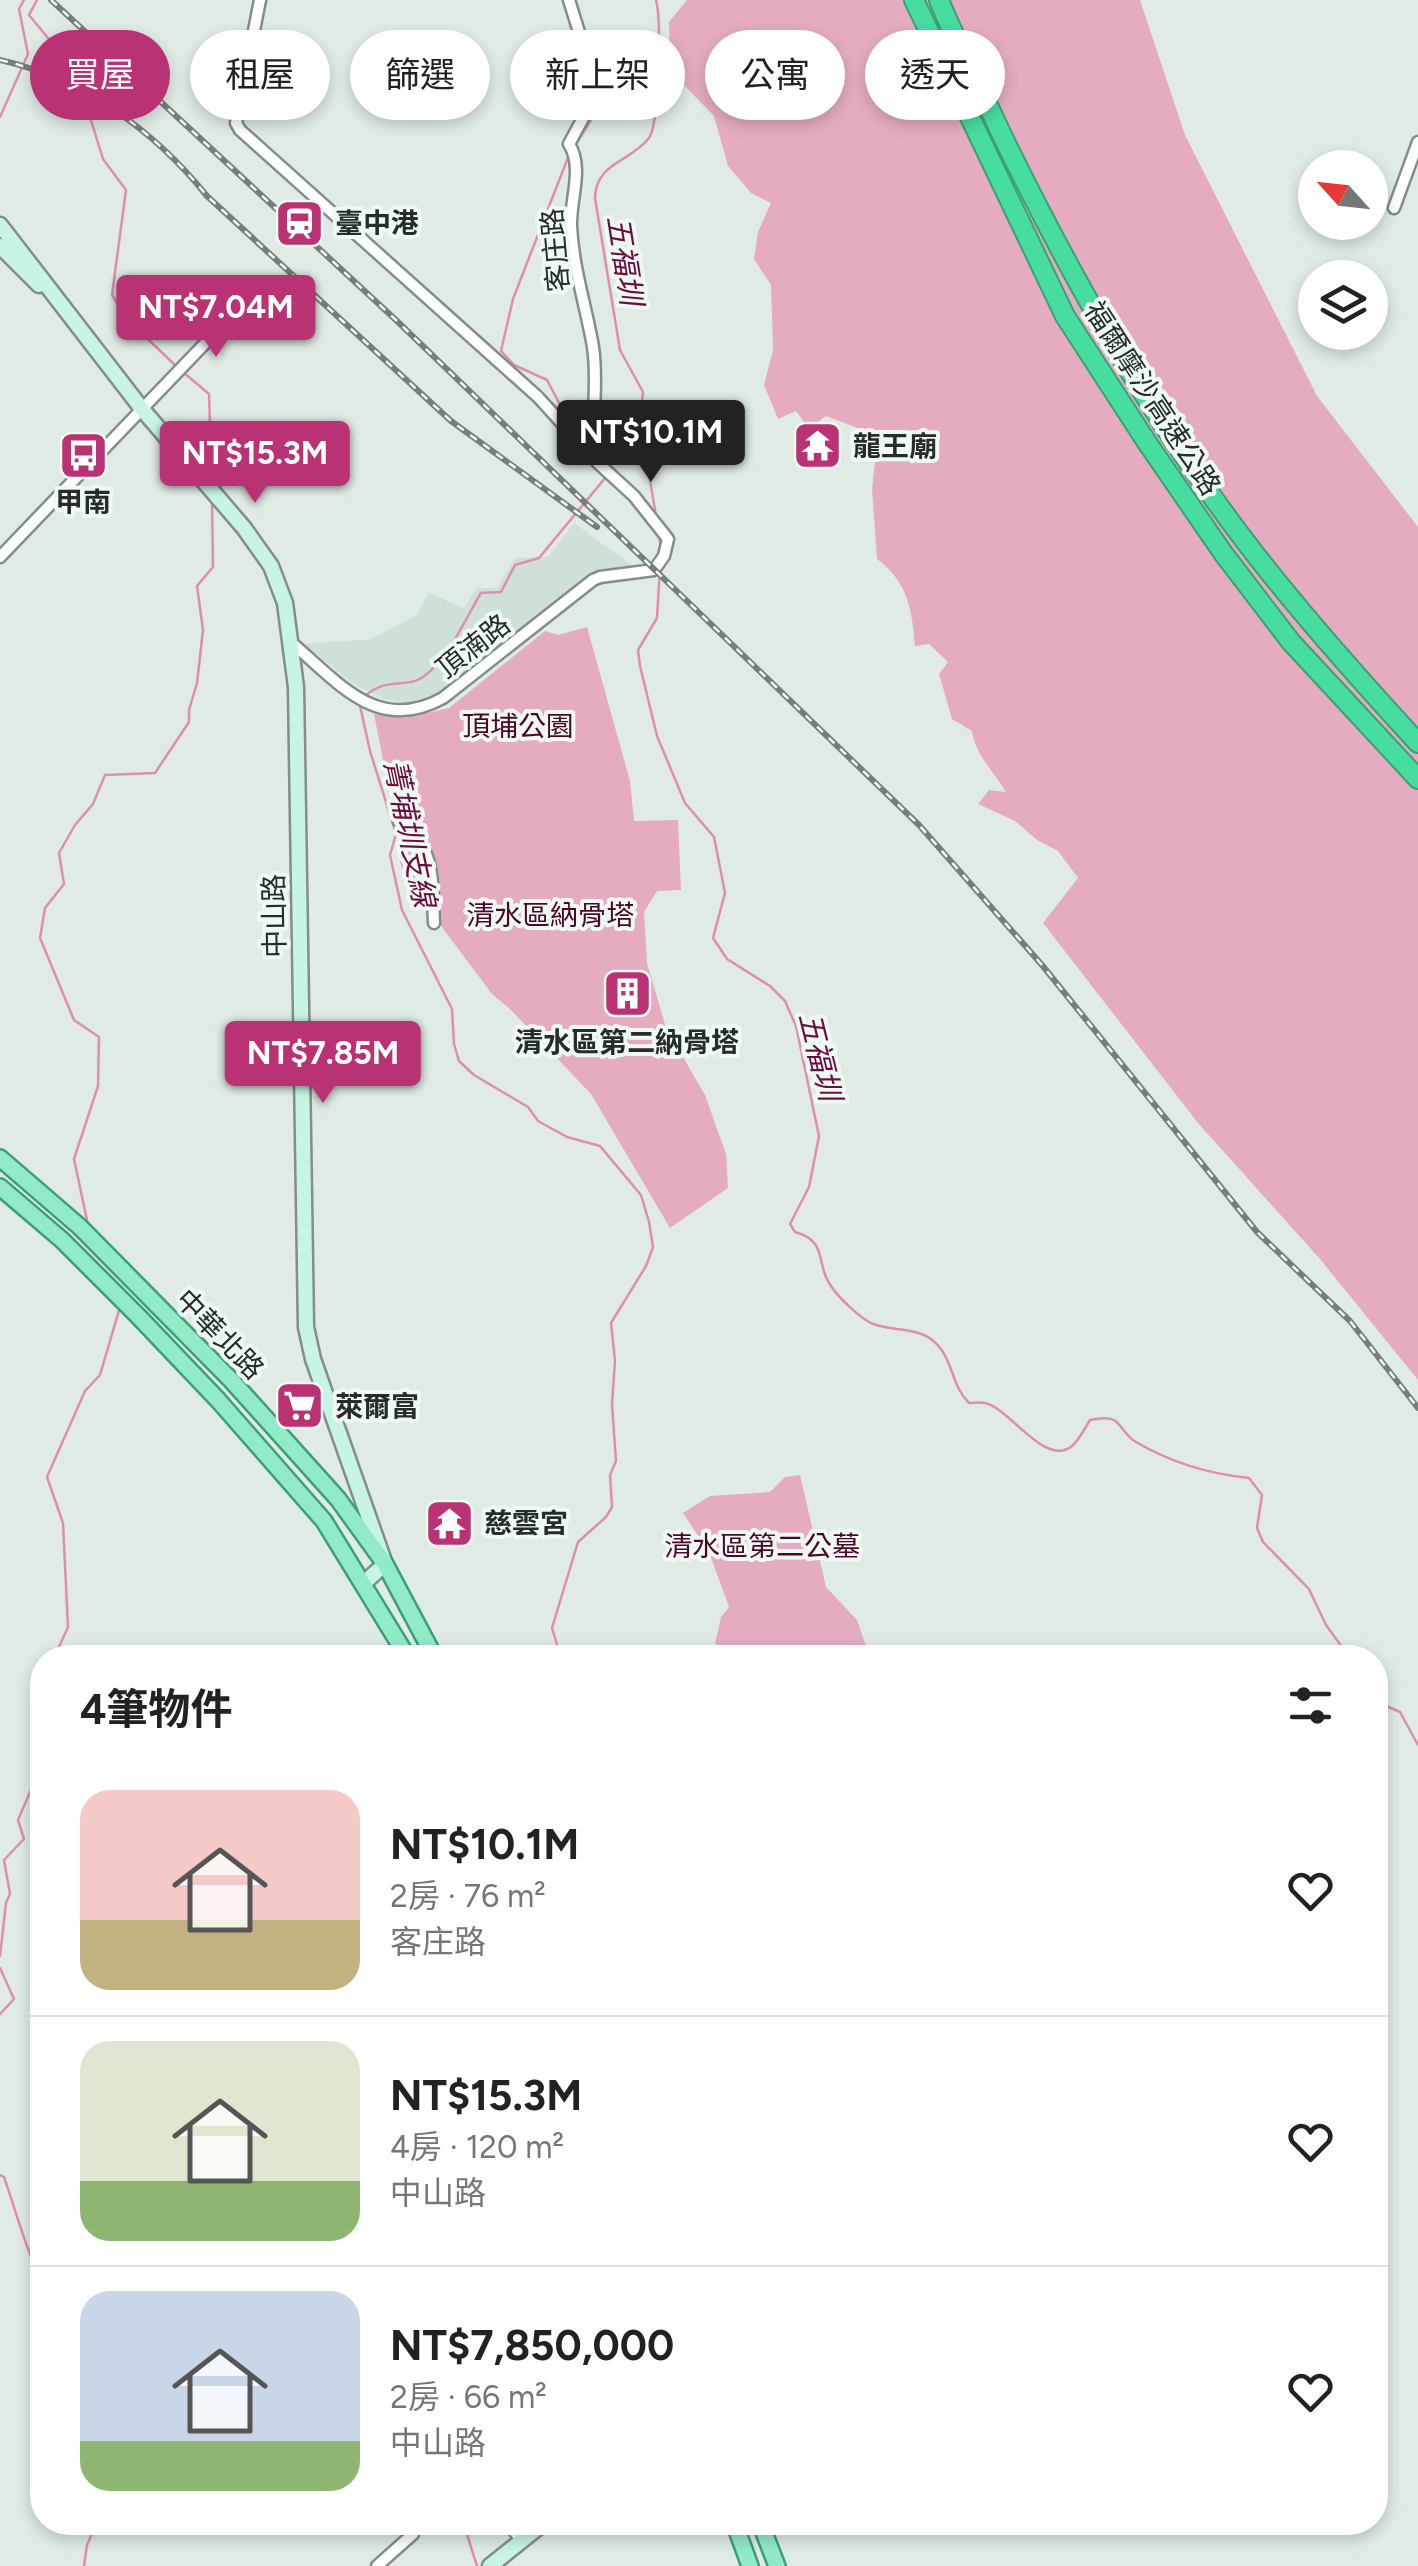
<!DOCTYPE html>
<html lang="zh-TW">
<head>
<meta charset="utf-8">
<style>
  body { margin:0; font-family:Figtree,"Noto Sans TC",sans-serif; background:#f2f2f2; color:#222; height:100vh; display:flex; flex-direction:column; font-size:38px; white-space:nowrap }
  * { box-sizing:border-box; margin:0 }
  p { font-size:32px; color:#767676 }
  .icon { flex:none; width:55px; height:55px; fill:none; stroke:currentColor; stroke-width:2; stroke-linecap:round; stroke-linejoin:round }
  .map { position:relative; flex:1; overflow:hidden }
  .sheet { position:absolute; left:30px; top:1645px; width:1358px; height:890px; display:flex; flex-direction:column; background:#fff; border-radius:40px; box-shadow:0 5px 15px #0003 }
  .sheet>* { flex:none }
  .top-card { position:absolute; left:30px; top:30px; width:1360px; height:90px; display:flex; gap:20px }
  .needle { width:65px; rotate:297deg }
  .fabs { position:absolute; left:1298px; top:150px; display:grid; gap:20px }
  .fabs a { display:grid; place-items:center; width:90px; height:90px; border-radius:50%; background:#fff; box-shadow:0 5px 15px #0003; font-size:50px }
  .price { position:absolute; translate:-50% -85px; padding:0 22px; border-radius:10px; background:#b93273; color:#fff; font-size:32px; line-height:65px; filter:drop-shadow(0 2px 5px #0008) }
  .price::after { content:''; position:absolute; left:50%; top:60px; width:30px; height:22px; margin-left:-15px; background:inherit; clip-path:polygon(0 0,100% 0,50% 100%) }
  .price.on { background:#222; color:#fff }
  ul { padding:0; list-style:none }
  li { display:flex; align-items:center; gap:30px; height:250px; padding:0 50px }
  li+li { border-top:2px solid #e0e0e0 }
  li span { display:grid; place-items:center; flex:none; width:280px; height:200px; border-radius:30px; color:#555 }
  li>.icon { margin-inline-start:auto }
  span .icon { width:120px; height:120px; fill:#fffc; stroke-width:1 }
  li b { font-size:42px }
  h2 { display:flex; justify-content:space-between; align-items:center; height:120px; padding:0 50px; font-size:42px }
  .chip { padding:0 35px; border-radius:45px; background:#fff; box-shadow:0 5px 15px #0003; font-size:35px; line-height:90px }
  .chip.on { background:#b93273; color:#fff }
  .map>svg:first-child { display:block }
</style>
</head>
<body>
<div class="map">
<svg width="1418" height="2566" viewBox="0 0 1418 2566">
  <rect width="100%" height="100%" fill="#e0ebe5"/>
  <polygon fill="#cfe1d7" points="574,523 633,566 591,572 442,691 410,703 384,699 355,685 304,644 371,639 417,615 429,593 464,608 477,588 497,588 515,558 548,557"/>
  <g fill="#e5acc1">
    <path d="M687 0H1140L1185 135 1317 396 1418 527V1380L1320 1259 1198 1123 1043 923 1078 878 1058 851 1037 840 1015 821 978 804 989 790 1006 792C994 772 975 754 972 731L952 719 939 674 948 662 929 644 915 646C912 610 908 582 877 559L872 489 876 453 860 429 826 416 809 429 796 411 778 419 764 385 773 350 771 285 754 259 758 232 771 203 751 193 728 166 714 116 679 80 670 61 669 22Z"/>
    <polygon points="587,627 630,781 634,821 678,820 681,890 657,891 644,912 647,963 666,1028 705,1095 726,1154 728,1188 670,1228 591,1094 510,1009 492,994 438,922 413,899 400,862 406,832 385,770 374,714 405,718 449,708 545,631 558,635"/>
    <polygon points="800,1475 826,1587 857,1620 870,1657 735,1657 715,1644 721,1617 729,1607 709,1552 683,1513 710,1496 770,1492 785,1477"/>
  </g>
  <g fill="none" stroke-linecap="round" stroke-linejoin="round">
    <g stroke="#df8ead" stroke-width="2.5">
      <polyline points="37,0 29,15 76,72 103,159 126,190 112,295 126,318 177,367"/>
      <path d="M656 0C662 17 659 124 649 138 631 162 596 162 595 198L620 350 643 392 640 421 656 516"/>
      <polyline points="0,117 28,54 19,9 24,0"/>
      <polyline points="576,144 636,48 655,49"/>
      <polyline points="569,155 513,299 501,351 514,365 547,380 566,416 590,444"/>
      <polyline points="183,372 209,394 212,482"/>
      <polyline points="659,533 661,550"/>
      <path d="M660 568 657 618 638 650 640 666 657 736 685 803 714 837 725 893 713 938 727 959 770 986 785 1001 796 1026 819 1136 809 1187 790 1224 795 1232C829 1241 815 1265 831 1286 838 1297 859 1317 871 1323 889 1331 914 1327 931 1339 954 1356 950 1385 969 1403 974 1403 980 1402 985 1403 1010 1408 1045 1468 1072 1446 1079 1440 1085 1428 1090 1420 1097 1419 1107 1416 1114 1420 1122 1425 1126 1437 1136 1442 1170 1462 1210 1474 1249 1478L1262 1495 1257 1528 1263 1542 1309 1589 1326 1625 1350 1658"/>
      <path d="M365 696C388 676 406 689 423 677 449 659 465 619 481 593L501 592 515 565 539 558 606 477"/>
      <polyline points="359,701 370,751 396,834 390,855 402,910 452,1009 454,1044 459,1061 474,1075 528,1107 538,1121 567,1137 600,1146 641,1195 649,1222 653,1247 646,1266 611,1323 615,1361 612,1404 616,1461 610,1475 612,1507 606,1517 578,1542 552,1628 561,1658"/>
      <polyline points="88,1225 74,1159 98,1086 99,1037 74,1020 40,938 45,908 64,884 59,853 75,825 93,804 105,775 155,773 189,722 189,710 197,683 203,630 197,586 213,567 212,500"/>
      <polyline points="54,1658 68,1627 63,1523 47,1477 85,1391 100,1375 120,1307"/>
      <polyline points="1375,1701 1400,1712 1418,1745"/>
      <polyline points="0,1956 6,1903 10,1894 4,1860 24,1839 18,1820 42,1764"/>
      <polyline points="0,1968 14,1999 0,2014"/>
      <path d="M0 2175 4 2177C16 2211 27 2253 42 2283"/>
      <polyline points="463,2522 477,2566"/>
      <polyline points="84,2566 87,2545 97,2522"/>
    </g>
    <defs>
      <g id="street">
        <path d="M260 0 236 123 240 130 538 397 598 463 634 496 668 539 664 556 654 570 600 577 593 580 443 698C378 734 340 684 293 644"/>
        <path d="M569 0 594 80 589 107 569 144C584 167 570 200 571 226 573 268 586 306 593 347 599 386 589 424 598 462"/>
        <polyline points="1394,208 1418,142"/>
        <polyline points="0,557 262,284"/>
        <path d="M399 822C436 844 432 884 434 923"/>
        <polyline points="508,2522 522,2542"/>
        <polyline points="377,2566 413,2534"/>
      </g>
      <g id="secondary">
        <polyline points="0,225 142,409 244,528 271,566 285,603 296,687 306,1327 313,1359 385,1564 365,1582"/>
        <polyline points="0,246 39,285"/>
        <polyline points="490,2566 545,2522"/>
      </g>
      <g id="primary">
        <polyline points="0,1158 80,1227 231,1380 338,1499 385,1564 435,1658"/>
        <polyline points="0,1187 62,1240 139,1317 218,1400 324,1521 408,1658"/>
        <polyline points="734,2522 750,2566"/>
        <polyline points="760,2522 777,2566"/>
      </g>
      <g id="highway">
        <polyline points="914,0 1065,316 1146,441 1223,553 1291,642 1418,779"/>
        <path d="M939 0C957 44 980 87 1000 131 1070 275 1148 414 1245 541 1299 612 1358 678 1418 743"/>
      </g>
    </defs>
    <use href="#street" stroke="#848e88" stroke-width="15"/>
    <use href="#secondary" stroke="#848e88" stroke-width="19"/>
    <use href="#primary" stroke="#3c9f77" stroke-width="20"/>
    <use href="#highway" stroke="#3c9f77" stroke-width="22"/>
    <use href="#street" stroke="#fff" stroke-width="10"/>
    <use href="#secondary" stroke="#c8f5e3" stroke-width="14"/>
    <use href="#primary" stroke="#91ebc7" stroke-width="15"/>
    <use href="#highway" stroke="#47dda1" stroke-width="18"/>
    <defs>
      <g id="rail">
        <polyline points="51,0 397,321 919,825 1042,965 1257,1232 1350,1321 1418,1408"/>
        <path d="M0 60C83 79 154 130 207 196L451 421 597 527"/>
      </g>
    </defs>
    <use href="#rail" stroke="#777e7a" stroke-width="6"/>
    <use href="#rail" stroke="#eef9f3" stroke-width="2.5" stroke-dasharray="8" stroke-linecap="butt"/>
  </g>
  <defs>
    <symbol id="station-square" viewBox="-11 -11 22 22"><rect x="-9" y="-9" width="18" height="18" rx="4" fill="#b93273" stroke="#eef9f3"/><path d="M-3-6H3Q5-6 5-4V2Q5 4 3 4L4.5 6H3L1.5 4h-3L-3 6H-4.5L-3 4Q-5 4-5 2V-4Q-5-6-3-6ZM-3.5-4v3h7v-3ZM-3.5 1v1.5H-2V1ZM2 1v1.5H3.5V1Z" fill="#fff"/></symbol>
    <symbol id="temple-square" viewBox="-11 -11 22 22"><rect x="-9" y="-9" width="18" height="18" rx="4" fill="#b93273" stroke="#eef9f3"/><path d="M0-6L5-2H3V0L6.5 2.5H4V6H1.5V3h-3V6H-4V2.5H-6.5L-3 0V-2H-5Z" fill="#fff"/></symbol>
    <symbol id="bus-square" viewBox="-11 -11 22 22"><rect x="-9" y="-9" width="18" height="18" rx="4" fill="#b93273" stroke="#eef9f3"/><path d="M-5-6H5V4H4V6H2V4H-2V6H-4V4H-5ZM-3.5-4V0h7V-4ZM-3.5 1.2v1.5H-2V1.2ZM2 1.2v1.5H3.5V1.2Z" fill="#fff"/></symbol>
    <symbol id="building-square" viewBox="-11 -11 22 22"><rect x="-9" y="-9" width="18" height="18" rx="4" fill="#b93273" stroke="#eef9f3"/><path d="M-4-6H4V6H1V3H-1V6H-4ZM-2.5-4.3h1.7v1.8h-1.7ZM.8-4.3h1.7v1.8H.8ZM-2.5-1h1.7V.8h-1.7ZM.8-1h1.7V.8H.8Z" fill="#fff"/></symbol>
    <symbol id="supermarket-square" viewBox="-11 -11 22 22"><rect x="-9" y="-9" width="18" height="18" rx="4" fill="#b93273" stroke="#eef9f3"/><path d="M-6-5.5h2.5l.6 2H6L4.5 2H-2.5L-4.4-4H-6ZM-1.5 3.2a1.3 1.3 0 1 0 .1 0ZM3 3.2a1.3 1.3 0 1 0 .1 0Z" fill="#fff"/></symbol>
  </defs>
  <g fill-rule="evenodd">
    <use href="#station-square" x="272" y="196" width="55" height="55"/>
    <use href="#temple-square" x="790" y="418" width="55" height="55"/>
    <use href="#bus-square" x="56" y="428" width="55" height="55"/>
    <use href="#building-square" x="600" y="966" width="55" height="55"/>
    <use href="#supermarket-square" x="272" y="1378" width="55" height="55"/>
    <use href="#temple-square" x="422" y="1496" width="55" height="55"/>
  </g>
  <g text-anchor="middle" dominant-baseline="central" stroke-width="8" stroke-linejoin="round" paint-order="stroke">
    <g font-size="28" font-weight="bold" fill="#272b29" stroke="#eef9f3" text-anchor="start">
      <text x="335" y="223">臺中港</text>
      <text x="853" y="446">龍王廟</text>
      <text x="83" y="502" text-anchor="middle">甲南</text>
      <text x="627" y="1042" text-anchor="middle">清水區第二納骨塔</text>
      <text x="335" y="1406">萊爾富</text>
      <text x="484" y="1523">慈雲宮</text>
    </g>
    <g font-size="28" fill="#272b29" stroke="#eef9f3">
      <text transform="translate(555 250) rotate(-95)">客庄路</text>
      <text transform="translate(1153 398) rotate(57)">福爾摩沙高速公路</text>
      <text transform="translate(473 646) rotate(-38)">頂湳路</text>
      <text transform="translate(274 916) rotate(-91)">中山路</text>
      <text transform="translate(220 1334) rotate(46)">中華北路</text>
    </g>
    <g font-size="28" fill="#4e052b" stroke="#eef9f3">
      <text x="518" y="726">頂埔公園</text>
      <text x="550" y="915">清水區納骨塔</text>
      <text x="762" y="1546">清水區第二公墓</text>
    </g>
    <g font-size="30" font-style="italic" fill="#6d0d3f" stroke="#eef9f3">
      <text transform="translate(625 260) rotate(81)">五福圳</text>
      <text transform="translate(410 833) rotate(78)">菁埔圳支線</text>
      <text transform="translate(820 1056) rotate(76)">五福圳</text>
    </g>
  </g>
</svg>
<div class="fabs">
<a><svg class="needle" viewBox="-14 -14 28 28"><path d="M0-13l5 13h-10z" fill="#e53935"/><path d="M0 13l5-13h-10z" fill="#767676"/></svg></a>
<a><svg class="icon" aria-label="layers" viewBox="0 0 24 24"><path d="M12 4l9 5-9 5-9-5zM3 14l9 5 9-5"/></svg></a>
</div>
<b class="price" style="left:216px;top:360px">NT$7.04M</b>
<b class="price on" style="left:651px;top:485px">NT$10.1M</b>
<b class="price" style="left:255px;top:506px">NT$15.3M</b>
<b class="price" style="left:323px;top:1106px">NT$7.85M</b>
<div class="top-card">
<a class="chip on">買屋</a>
<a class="chip">租屋</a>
<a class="chip">篩選</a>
<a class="chip">新上架</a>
<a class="chip">公寓</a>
<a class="chip">透天</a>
</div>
<section class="sheet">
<h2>4筆物件<svg class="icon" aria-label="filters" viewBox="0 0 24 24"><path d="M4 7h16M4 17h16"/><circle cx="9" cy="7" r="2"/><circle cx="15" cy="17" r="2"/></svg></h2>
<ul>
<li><span style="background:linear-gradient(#f6c9c9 65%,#c2b280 0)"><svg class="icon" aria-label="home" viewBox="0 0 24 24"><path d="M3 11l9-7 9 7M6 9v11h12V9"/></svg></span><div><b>NT$10.1M</b><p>2房 · 76 m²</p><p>客庄路</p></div><svg class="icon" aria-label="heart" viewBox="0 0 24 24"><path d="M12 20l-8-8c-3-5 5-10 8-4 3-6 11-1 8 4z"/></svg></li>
<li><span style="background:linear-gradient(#dfe7d0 70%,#8fb573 0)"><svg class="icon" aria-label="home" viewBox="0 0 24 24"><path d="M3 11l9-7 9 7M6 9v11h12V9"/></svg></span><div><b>NT$15.3M</b><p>4房 · 120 m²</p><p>中山路</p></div><svg class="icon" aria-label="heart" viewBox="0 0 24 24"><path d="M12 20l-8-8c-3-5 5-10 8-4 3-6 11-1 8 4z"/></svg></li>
<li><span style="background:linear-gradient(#c9d6e8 75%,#8fb573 0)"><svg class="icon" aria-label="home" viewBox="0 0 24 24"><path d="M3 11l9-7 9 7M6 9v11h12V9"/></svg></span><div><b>NT$7,850,000</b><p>2房 · 66 m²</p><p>中山路</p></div><svg class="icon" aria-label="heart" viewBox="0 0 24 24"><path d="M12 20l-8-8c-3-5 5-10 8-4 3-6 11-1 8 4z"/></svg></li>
</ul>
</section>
</div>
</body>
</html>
